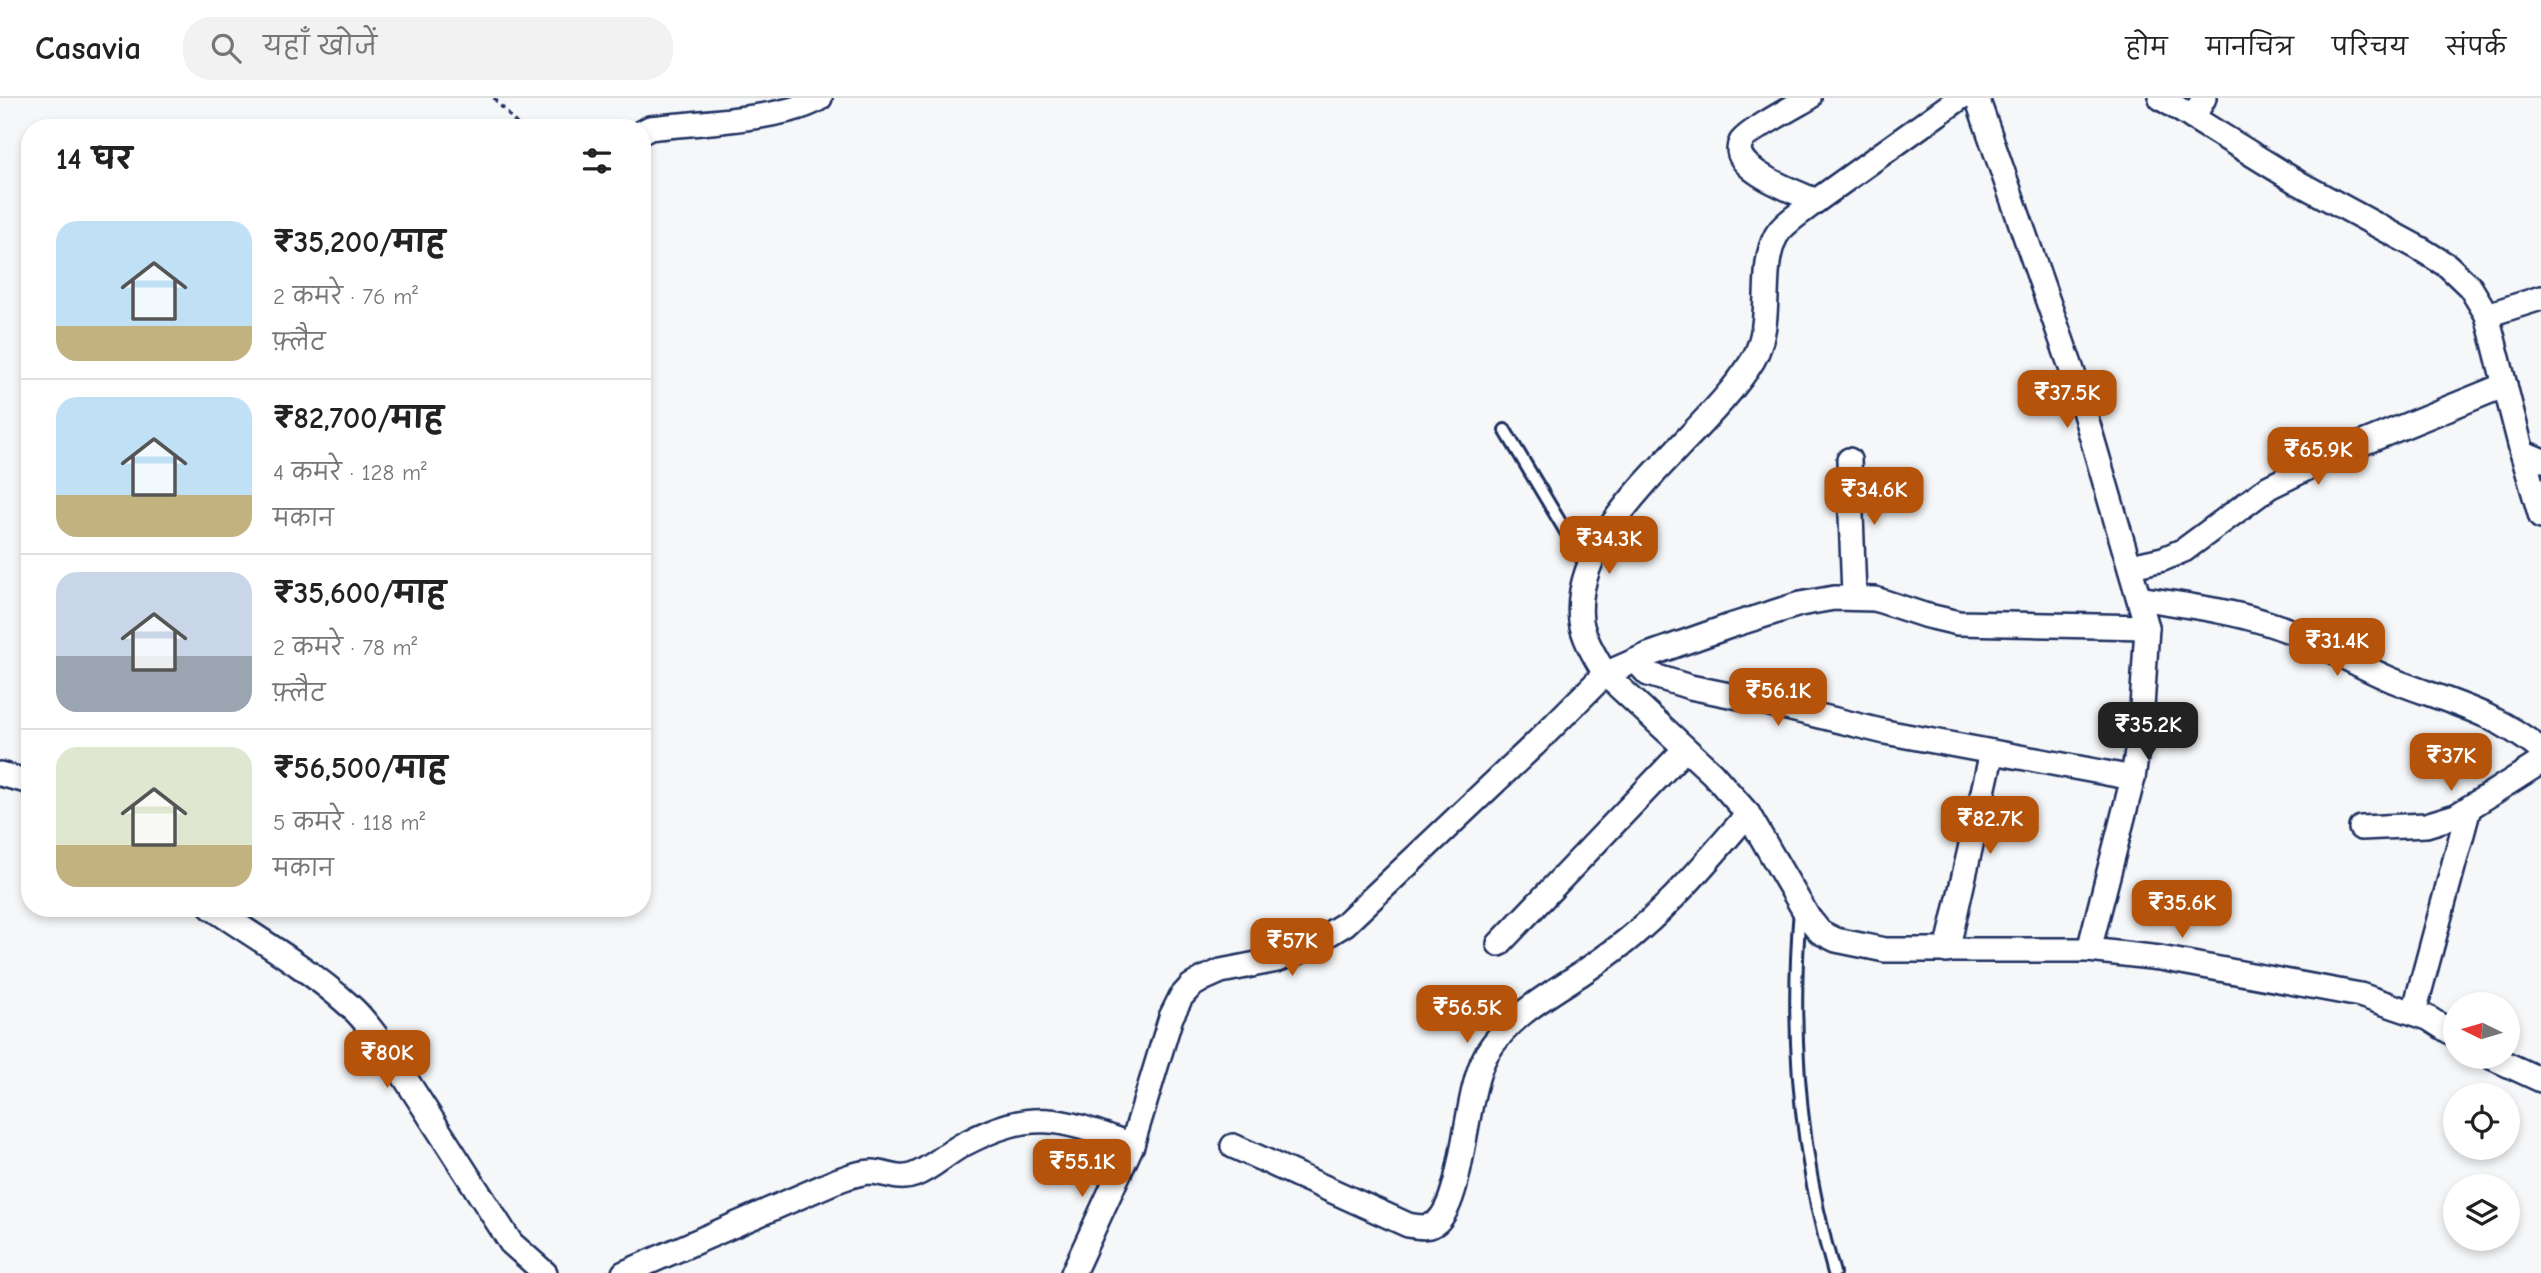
<!DOCTYPE html>
<html lang="hi">
<head>
<meta charset="utf-8">
<style>
  body { margin:0; font-family:"Comic Neue","Playpen Sans Deva",sans-serif; background:#f2f2f2; color:#222; height:100vh; display:flex; flex-direction:column; font-size:26px; white-space:nowrap }
  * { box-sizing:border-box; margin:0 }
  p { font-size:23px; color:#767676 }
  .icon { flex:none; width:38px; height:38px; fill:none; stroke:currentColor; stroke-width:2; stroke-linecap:round; stroke-linejoin:round }
  .map { position:relative; flex:1; overflow:hidden }
  .side { position:absolute; left:21px; top:21px; width:630px; height:798px; display:flex; flex-direction:column; background:#fff; border-radius:28px; box-shadow:0 4px 10px #0003 }
  .side>* { flex:none }
  .needle { width:46px; rotate:275deg }
  .tools { position:absolute; left:2443px; top:894px; display:grid; gap:14px }
  .tools a { display:grid; place-items:center; width:77px; height:77px; border-radius:50%; background:#fff; box-shadow:0 4px 10px #0003; font-size:35px }
  .price { position:absolute; translate:-50% -60px; padding:0 16px; border-radius:14px; background:#b45309; color:#fff; font-size:23px; line-height:46px; filter:drop-shadow(0 2px 4px #0008) }
  .price::after { content:''; position:absolute; left:50%; top:42px; width:21px; height:16px; margin-left:-10px; background:inherit; clip-path:polygon(0 0,100% 0,50% 100%) }
  .price.current { background:#222; color:#fff }
  ul { padding:0; list-style:none }
  li { display:flex; align-items:center; gap:21px; height:175px; padding:0 35px }
  li+li { border-top:2px solid #e0e0e0 }
  li span { display:grid; place-items:center; flex:none; width:196px; height:140px; border-radius:21px; color:#555 }
  li>.icon { margin-inline-start:auto }
  span .icon { width:84px; height:84px; fill:#fffc; stroke-width:1 }
  li b { font-size:30px }
  h2 { display:flex; justify-content:space-between; align-items:center; height:84px; padding:0 35px; font-size:30px }
  header { display:flex; align-items:center; gap:42px; box-sizing:border-box; height:98px; padding:0 35px; background:#fff; border-bottom:2px solid #e0e0e0 }
  header strong { font-size:33px }
  nav { display:flex; gap:38px; margin-inline-start:auto; font-size:24px }
  .search { width:490px; height:63px; background:#f2f2f2; display:flex; align-items:center; gap:18px; box-sizing:border-box; padding:0 24px; border-radius:28px; color:#767676; font-size:26px }
  .map>svg:first-child { display:block }
</style>
</head>
<body>
<header>
<strong>Casavia</strong>
<div class="search"><svg class="icon" aria-label="search" viewBox="0 0 24 24"><circle cx="10" cy="10" r="6"/><path d="M15 15l6 6"/></svg>यहाँ खोजें</div>
<nav><a>होम</a><a>मानचित्र</a><a>परिचय</a><a>संपर्क</a></nav>
</header>
<div class="map">
<svg width="2541" height="1175" viewBox="0 0 2541 1175">
  <rect width="100%" height="100%" fill="#f6f7f9"/>
  <filter id="ink" filterUnits="userSpaceOnUse"><feTurbulence type="fractalNoise" baseFrequency=".0143" numOctaves="2"/><feDisplacementMap in="SourceGraphic" scale="14" xChannelSelector="R" yChannelSelector="G"/><feConvolveMatrix kernelMatrix="1 2 1 2 8 2 1 2 1" color-interpolation-filters="sRGB"/></filter>
  <g filter="url(#ink)">
    <g fill="none" stroke-linecap="round" stroke-linejoin="round">
      <defs>
        <g id="service">
          <polyline points="1505,332 1588,471"/>
          <path d="M1800 811C1790 934 1799 1056 1834 1175"/>
        </g>
        <g id="minor">
          <path d="M1809 0C1797 7 1745 35 1741 44 1727 71 1799 95 1816 103L1960 0"/>
          <polyline points="2161,0 2297,84 2419,150 2448,168 2470,189 2487,217 2522,354 2541,362"/>
          <polyline points="2193,20 2204,0"/>
          <path d="M642 34 650 30C689 25 791 21 820 0"/>
          <path d="M1816 103C1804 113 1783 125 1776 138 1758 171 1775 225 1753 262 1707 339 1569 426 1581 523 1584 542 1596 560 1605 576L1648 557 1730 528 1800 506 1834 500 1875 501 1924 517 1958 525 2147 529 2074 278 1977 0"/>
          <polyline points="2487,217 2541,200"/>
          <polyline points="2522,354 2541,419"/>
          <polyline points="1849,362 1854,498"/>
          <polyline points="2131,468 2163,461 2184,452 2269,389 2336,356 2505,287"/>
          <path d="M2139 500C2182 507 2228 512 2270 526 2315 540 2354 567 2397 584 2452 605 2494 614 2541 652"/>
          <polyline points="1636,563 1648,576 1690,589 1754,602 1885,634 2133,680 2089,852"/>
          <polyline points="0,676 30,684"/>
          <polyline points="2133,680 2141,626 2147,529"/>
          <polyline points="2361,730 2426,727 2456,718 2541,664"/>
          <path d="M212 810C258 841 308 870 350 908 366 922 378 941 391 958L511 1145 545 1175"/>
          <polyline points="1499,846 1685,651"/>
          <polyline points="1947,853 1992,654"/>
          <polyline points="2414,914 2469,710"/>
          <polyline points="2491,959 2541,982"/>
          <path d="M1233 1048 1408 1127C1419 1129 1430 1131 1438 1123 1465 1096 1464 994 1487 955 1510 918 1544 900 1579 877 1600 863 1620 849 1639 832 1679 798 1713 756 1748 716"/>
          <path d="M624 1175 836 1083C848 1079 859 1074 872 1074 887 1075 899 1083 914 1077 932 1070 947 1055 964 1046 1035 1009 1061 1021 1132 1047L1171 919 1181 899 1191 888 1203 881 1221 873 1277 862 1301 853 1345 826 1534 647 1605 576 1712 675 1748 716 1808 819 1820 834 1836 842 1885 852H2089L2160 860 2360 897 2428 920 2455 937"/>
          <polyline points="1073,1175 1132,1047"/>
        </g>
      </defs>
      <use href="#service" stroke="#1b2f5e" stroke-width="16"/>
      <use href="#minor" stroke="#1b2f5e" stroke-width="28"/>
      <polyline stroke="#1b2f5e" stroke-width="3.5" stroke-dasharray="5 5" stroke-linecap="butt" points="494,0 520,30"/>
      <use href="#service" stroke="#fff" stroke-width="10"/>
      <use href="#minor" stroke="#fff" stroke-width="23"/>
    </g>
  </g>
</svg>
<div class="tools">
<a><svg class="needle" viewBox="-14 -14 28 28"><path d="M0-13l5 13h-10z" fill="#e53935"/><path d="M0 13l5-13h-10z" fill="#767676"/></svg></a>
<a><svg class="icon" aria-label="locate" viewBox="0 0 24 24"><circle cx="12" cy="12" r="6"/><path d="M12 2v4M12 18v4M2 12h4M18 12h4"/></svg></a>
<a><svg class="icon" aria-label="layers" viewBox="0 0 24 24"><path d="M12 4l9 5-9 5-9-5zM3 14l9 5 9-5"/></svg></a>
</div>
<b class="price" style="left:2067px;top:332px">₹37.5K</b>
<b class="price" style="left:2318px;top:389px">₹65.9K</b>
<b class="price" style="left:1874px;top:429px">₹34.6K</b>
<b class="price" style="left:1609px;top:478px">₹34.3K</b>
<b class="price" style="left:2337px;top:580px">₹31.4K</b>
<b class="price" style="left:1778px;top:630px">₹56.1K</b>
<b class="price current" style="left:2148px;top:664px">₹35.2K</b>
<b class="price" style="left:2451px;top:695px">₹37K</b>
<b class="price" style="left:1990px;top:758px">₹82.7K</b>
<b class="price" style="left:2182px;top:842px">₹35.6K</b>
<b class="price" style="left:1292px;top:880px">₹57K</b>
<b class="price" style="left:1467px;top:947px">₹56.5K</b>
<b class="price" style="left:387px;top:992px">₹80K</b>
<b class="price" style="left:1082px;top:1101px">₹55.1K</b>
<section class="side">
<h2>14 घर<svg class="icon" aria-label="filters" viewBox="0 0 24 24"><path d="M4 7h16M4 17h16"/><circle cx="9" cy="7" r="2"/><circle cx="15" cy="17" r="2"/></svg></h2>
<ul>
<li><span style="background:linear-gradient(#bfe0f5 75%,#c2b280 0)"><svg class="icon" aria-label="home" viewBox="0 0 24 24"><path d="M3 11l9-7 9 7M6 9v11h12V9"/></svg></span><div><b>₹35,200/माह</b><p>2 कमरे · 76 m²</p><p>फ़्लैट</p></div></li>
<li><span style="background:linear-gradient(#bfe0f5 70%,#c2b280 0)"><svg class="icon" aria-label="home" viewBox="0 0 24 24"><path d="M3 11l9-7 9 7M6 9v11h12V9"/></svg></span><div><b>₹82,700/माह</b><p>4 कमरे · 128 m²</p><p>मकान</p></div></li>
<li><span style="background:linear-gradient(#c9d6e8 60%,#9aa5b1 0)"><svg class="icon" aria-label="home" viewBox="0 0 24 24"><path d="M3 11l9-7 9 7M6 9v11h12V9"/></svg></span><div><b>₹35,600/माह</b><p>2 कमरे · 78 m²</p><p>फ़्लैट</p></div></li>
<li><span style="background:linear-gradient(#dfe7d0 70%,#c2b280 0)"><svg class="icon" aria-label="home" viewBox="0 0 24 24"><path d="M3 11l9-7 9 7M6 9v11h12V9"/></svg></span><div><b>₹56,500/माह</b><p>5 कमरे · 118 m²</p><p>मकान</p></div></li>
</ul>
</section>
</div>
</body>
</html>
